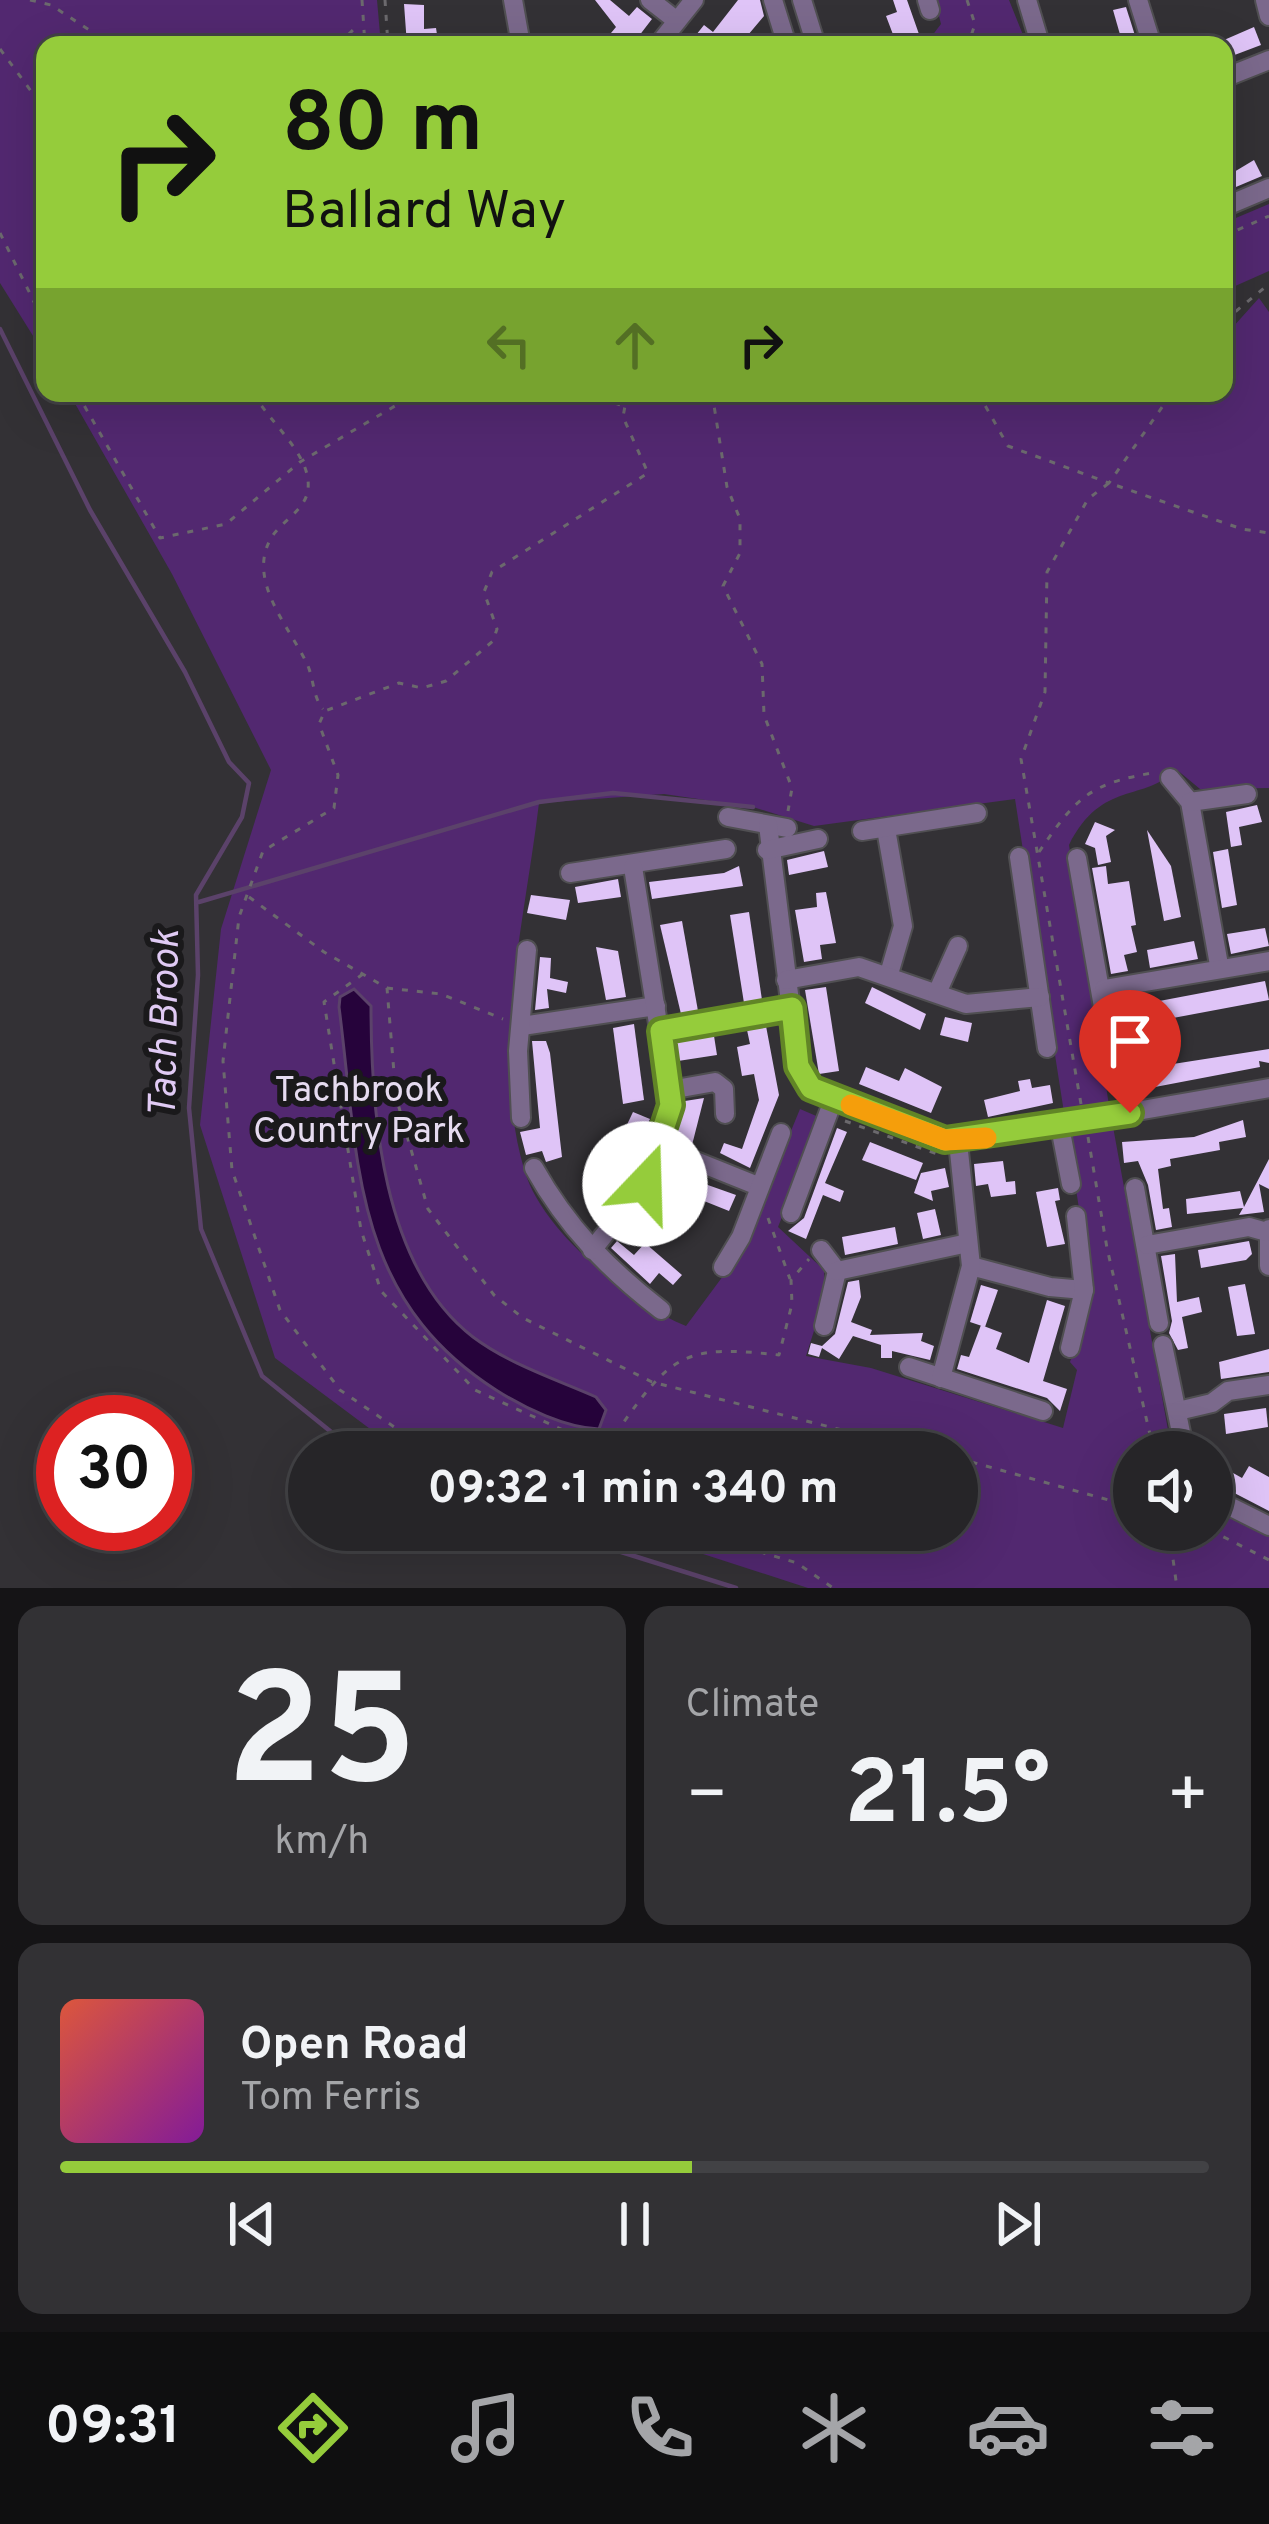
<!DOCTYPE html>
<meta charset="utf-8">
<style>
:root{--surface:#262528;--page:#323134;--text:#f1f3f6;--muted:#a4a5a8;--line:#424245;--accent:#95cc3b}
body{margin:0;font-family:Overpass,sans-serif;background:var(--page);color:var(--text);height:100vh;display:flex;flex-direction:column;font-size:45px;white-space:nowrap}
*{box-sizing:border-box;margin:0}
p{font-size:39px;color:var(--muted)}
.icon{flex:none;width:66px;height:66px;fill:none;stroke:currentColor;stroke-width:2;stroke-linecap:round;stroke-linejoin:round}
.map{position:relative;height:1588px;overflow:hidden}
.details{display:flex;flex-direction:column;gap:18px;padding:18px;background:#151416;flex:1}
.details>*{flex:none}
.guide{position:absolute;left:36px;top:36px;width:1197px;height:366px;border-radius:24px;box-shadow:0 12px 48px #0002,0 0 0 3px var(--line);background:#95cc3b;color:#111;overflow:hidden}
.controls{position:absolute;left:1113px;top:1431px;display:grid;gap:24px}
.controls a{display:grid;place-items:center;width:120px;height:120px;border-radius:50%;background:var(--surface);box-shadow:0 12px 48px #0002,0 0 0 3px var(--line);font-size:60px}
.speed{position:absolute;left:36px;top:1395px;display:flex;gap:24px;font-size:60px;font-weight:700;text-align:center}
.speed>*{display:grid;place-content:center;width:156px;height:156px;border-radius:50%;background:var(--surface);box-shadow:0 12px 48px #0002,0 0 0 3px var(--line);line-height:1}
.speed .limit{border:18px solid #d22;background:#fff;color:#111}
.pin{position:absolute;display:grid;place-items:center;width:102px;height:102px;color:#fff;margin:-123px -51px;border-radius:50% 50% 50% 0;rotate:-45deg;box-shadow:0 0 12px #0007}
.pin .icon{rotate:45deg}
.me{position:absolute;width:132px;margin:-66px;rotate:21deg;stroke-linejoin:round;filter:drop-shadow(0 0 9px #0008)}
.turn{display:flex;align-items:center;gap:42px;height:252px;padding:0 48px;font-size:54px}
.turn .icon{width:156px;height:156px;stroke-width:2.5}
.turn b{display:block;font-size:84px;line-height:102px}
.lanes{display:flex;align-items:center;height:114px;padding:0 48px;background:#0003;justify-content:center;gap:60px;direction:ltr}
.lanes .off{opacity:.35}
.big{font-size:90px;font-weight:700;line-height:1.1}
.details .card{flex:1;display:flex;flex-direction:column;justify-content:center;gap:18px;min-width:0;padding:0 42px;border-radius:24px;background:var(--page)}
.details .dial{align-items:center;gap:0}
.dial b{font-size:156px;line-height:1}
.song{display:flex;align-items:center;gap:36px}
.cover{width:144px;height:144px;border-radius:18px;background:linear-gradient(135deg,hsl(10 70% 55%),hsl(290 70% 35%))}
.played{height:12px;border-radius:6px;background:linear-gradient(90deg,var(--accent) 55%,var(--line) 55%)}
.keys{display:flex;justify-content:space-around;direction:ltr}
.heat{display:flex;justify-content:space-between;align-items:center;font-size:66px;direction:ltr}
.details .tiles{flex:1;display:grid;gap:18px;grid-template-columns:1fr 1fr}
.card:last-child{grid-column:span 2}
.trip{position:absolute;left:288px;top:1431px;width:690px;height:120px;border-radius:60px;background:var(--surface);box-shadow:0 12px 48px #0002,0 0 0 3px var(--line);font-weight:700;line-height:120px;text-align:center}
.menu{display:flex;height:192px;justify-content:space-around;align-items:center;background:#0f0f10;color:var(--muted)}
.menu .icon{width:84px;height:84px}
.menu .on{color:var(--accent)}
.menu b{font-size:54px;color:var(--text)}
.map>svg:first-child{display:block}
.green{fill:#522870;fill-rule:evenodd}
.water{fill:#26033b;stroke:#5b426a;stroke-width:3}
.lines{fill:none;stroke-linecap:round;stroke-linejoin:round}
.stream{stroke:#5b426a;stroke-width:4.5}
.building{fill:#dfc4f7}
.minor-casing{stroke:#504f52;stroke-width:22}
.path{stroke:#6b696d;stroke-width:3;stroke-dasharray:6 9;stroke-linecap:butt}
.minor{stroke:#7b698c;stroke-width:18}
.route-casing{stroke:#618526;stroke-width:30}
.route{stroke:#95cc3b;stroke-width:21}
.slow{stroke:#f59e0b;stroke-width:21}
.labels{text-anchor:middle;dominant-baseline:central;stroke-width:12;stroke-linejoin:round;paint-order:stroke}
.park-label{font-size:36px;fill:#e6dbf0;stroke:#1a191b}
.water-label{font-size:39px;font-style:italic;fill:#e0caf4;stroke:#1a191b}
</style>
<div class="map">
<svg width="1269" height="1588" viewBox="0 0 1269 1588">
<rect width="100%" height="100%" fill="#333135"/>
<g class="green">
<polygon points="0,0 377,0 381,45 45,45 45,355 0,283"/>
<polygon points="935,0 1009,0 1027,45 925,45 941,24"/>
<polygon points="1269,204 1269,271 1224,291 1224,223"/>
<path d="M1259 298 1269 312V788L1200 789 1176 769C1145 803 1102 779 1069 845L1108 1099 1172 1452H1134V1530H1212V1504L1269 1534V1588H808L629 1530H957V1452H401L275 1358 200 1125 221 929 271 770 172 574 69 393H1224V337ZM664 794 753 807 814 826 1015 799 1093 1298 1070 1362 1077 1370 1063 1428 871 1368 806 1356 825 1296 824 1270 778 1227 821 1118 800 1109 756 1216 726 1272 686 1326C656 1314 634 1297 609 1277 576 1251 536 1211 524 1169 490 1052 525 921 539 803Z"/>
</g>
<path class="water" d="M354 989 371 1006C371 1113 382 1267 473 1337 509 1364 555 1379 596 1397L606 1410 599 1429C566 1428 524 1408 496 1390 351 1297 359 1161 339 1007L340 997Z"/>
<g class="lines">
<g class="stream">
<polyline points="0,329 90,510 185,672 229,762 249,783 242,817 196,895 198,975 189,1108 201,1229 262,1376 356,1452"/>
<polyline points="199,902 539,802 613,793 753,807"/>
<polyline points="551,1530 736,1588"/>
</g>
</g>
<g class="building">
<polygon points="595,0 610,0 629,16 637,7 652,19 632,45 601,45 616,27"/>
<polygon points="738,0 760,0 764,16 748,35 729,45 717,36 710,45 688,45 704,25 713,32"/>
<polygon points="893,0 907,0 920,37 897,45 886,16 897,12"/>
<polygon points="404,4 424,5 424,29 436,28 438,41 407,45"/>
<polygon points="1126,7 1138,45 1123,45 1113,10"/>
<polygon points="1254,27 1261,45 1224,59 1224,40"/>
<polygon points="1254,160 1262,176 1224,192 1224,178"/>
<polygon points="1257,805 1262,822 1239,827 1242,845 1231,847 1226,812"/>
<polygon points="1095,822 1115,830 1106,836 1111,862 1098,865 1095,848 1085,844"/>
<polygon points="1147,830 1171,866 1181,917 1164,921"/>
<polygon points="1228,849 1237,905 1222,908 1213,852"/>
<polygon points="824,851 828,867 789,875 787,860"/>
<polygon points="739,866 743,886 652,899 649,882 724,873"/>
<polygon points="1106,866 1108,884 1129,881 1136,925 1131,926 1137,952 1124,955 1128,971 1111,974 1092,868"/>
<polygon points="618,879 621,897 578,903 575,887"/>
<polygon points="826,892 836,943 820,945 822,959 804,962 795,910 817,907 816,893"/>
<polygon points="531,895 570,900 566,920 527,913"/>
<polygon points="749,912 762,1000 744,1003 730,915"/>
<polygon points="682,921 698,1011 681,1014 660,925"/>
<polygon points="1265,928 1269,946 1231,954 1227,934"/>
<polygon points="1194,941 1198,959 1150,968 1147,950"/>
<polygon points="596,947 618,951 626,997 606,1000"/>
<polygon points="540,957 551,958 550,978 568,982 566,993 547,989 549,1008 535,1010"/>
<polygon points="1265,981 1269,1000 1157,1021 1154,1002"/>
<polygon points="826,987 839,1071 819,1074 805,990"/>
<polygon points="872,987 926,1014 920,1030 865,1003"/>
<polygon points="1134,998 1136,1046 1123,1048 1116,1001"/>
<polygon points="945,1017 972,1023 968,1042 940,1035"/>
<polygon points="634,1024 644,1100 623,1104 613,1028"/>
<polygon points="766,1026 779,1095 750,1168 720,1153 724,1143 742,1149 759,1100 754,1074 742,1076 737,1047 750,1044 747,1030"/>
<polygon points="714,1036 717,1055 678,1061 675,1042"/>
<polygon points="532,1041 546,1041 550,1053 562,1157 546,1162 542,1151 526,1155 520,1132 540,1128"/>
<polygon points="1269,1049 1269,1063 1259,1061 1260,1067 1113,1095 1109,1074"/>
<polygon points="866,1067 899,1081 905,1068 942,1087 931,1113 859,1084"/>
<polygon points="1030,1079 1032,1088 1050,1085 1053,1103 988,1117 984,1100 1020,1091 1018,1081"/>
<polygon points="704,1098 692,1145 675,1138 685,1101"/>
<polygon points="633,1112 650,1119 633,1155 616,1148"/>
<polygon points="1243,1120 1246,1137 1219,1142 1220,1150 1170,1159 1171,1166 1158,1169 1163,1209 1169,1208 1172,1227 1156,1230 1148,1185 1138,1161 1124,1163 1122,1142 1194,1137"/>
<polygon points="837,1128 847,1132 825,1183 844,1191 840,1202 823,1195 806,1239 788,1231 804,1218"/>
<polygon points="870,1142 923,1163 916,1180 862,1160"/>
<polygon points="1269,1159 1269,1189 1259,1184 1264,1212 1239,1215 1243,1208 1187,1214 1186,1199 1240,1191 1244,1207"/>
<polygon points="1003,1161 1006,1182 1015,1181 1016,1194 991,1197 988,1184 976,1186 974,1164"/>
<polygon points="945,1168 949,1187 931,1191 933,1201 914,1193 921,1173"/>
<polygon points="666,1171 699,1183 689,1195 671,1191 660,1187"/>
<polygon points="705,1184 736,1195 729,1211 699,1199"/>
<polygon points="1058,1188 1060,1200 1055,1201 1065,1244 1047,1247 1036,1192"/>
<polygon points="935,1209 941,1235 923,1239 917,1213"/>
<polygon points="895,1227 898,1244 845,1255 842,1237"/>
<polygon points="617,1241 634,1255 645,1243 682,1275 673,1285 659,1273 650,1284 611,1248"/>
<polygon points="1249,1241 1252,1254 1246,1260 1201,1268 1198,1250"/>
<polygon points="1175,1254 1177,1302 1199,1297 1202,1312 1182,1317 1188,1348 1178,1350 1169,1333 1172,1321 1161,1256"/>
<polygon points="859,1280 861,1297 851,1322 872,1330 870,1335 923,1333 921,1341 934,1346 930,1360 892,1351 892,1358 881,1358 881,1345 853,1336 839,1359 822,1348 819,1357 808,1354 811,1343 822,1346 835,1334 848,1282"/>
<polygon points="1245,1284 1255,1334 1237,1336 1228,1287"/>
<polygon points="981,1285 998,1290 985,1327 970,1322"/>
<polygon points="1047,1300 1065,1306 1043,1381 1067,1389 1060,1411 1047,1398 957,1369 961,1355 969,1357 981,1325 1002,1333 996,1349 1029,1363"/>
<polygon points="1269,1349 1269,1372 1221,1379 1219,1362"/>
<polygon points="1266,1408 1268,1427 1226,1434 1224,1414"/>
<polygon points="1249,1466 1269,1477 1269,1511 1217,1484 1226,1469 1242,1478"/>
</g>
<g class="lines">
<defs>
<g id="minor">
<polyline points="513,0 521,45"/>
<polyline points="650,0 677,21"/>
<polyline points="773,0 787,45"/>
<polyline points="802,0 816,45"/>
<polyline points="927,0 930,10"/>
<polyline points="1027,0 1039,40"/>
<polyline points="1138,0 1152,45"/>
<polyline points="1265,0 1269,16"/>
<polyline points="658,45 694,0"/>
<polyline points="1224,78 1269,60"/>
<polyline points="1224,207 1269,188"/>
<polyline points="1170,778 1190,802 1219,965"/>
<polyline points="1190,802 1247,794"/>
<polyline points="728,817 787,828"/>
<polyline points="768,825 798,1066 805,1082 818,1092 958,1142 1269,1088"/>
<polyline points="886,829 903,926 889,974"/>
<polyline points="862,831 977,813"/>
<polyline points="767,850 818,839"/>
<polyline points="1019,857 1047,1048"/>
<polyline points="1077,858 1110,1047"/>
<polyline points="570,873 726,849"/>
<polyline points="786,980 859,967 966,1004 1040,997"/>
<polyline points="1104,989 1269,961"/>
<polyline points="937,993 958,946"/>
<polyline points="522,1026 656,1006"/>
<polyline points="661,1031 792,1008"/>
<polyline points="670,1090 715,1082 724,1089 725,1114"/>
<polyline points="521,1118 518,1051 527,950"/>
<polyline points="1060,1127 1071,1184"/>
<polyline points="661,1147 758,1186"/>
<path d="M534 1168C567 1227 608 1269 661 1310"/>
<polyline points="1135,1188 1159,1323"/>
<polyline points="791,1213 834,1098"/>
<polyline points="1269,1229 1269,1266"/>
<polyline points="1147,1245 1249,1227 1267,1232"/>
<polyline points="592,1250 645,1184 671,1105 633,867"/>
<polyline points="821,1250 837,1271 824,1326"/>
<polyline points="971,1266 1050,1287 1084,1290"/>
<polyline points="723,1267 741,1237 781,1133"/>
<polyline points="837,1271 968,1243"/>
<polyline points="1163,1345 1185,1452"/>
<polyline points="1070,1348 1084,1290 1076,1216"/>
<polyline points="909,1367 1043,1411"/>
<polyline points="941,1378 971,1266 958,1142"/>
<polyline points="1178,1411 1212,1403 1228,1391 1269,1385"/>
<polyline points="1233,1508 1269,1526"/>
</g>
</defs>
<use href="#minor" class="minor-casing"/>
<g class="path">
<polyline points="30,0 51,5 112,45"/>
<polyline points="362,0 365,45"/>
<polyline points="385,0 388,45"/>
<polyline points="967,0 975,24 968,45"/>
<polyline points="338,45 358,25"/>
<polyline points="0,49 45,110"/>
<polyline points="0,233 45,324"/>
<polyline points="1224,236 1269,216"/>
<polyline points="1224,321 1269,284"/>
<polyline points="77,393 160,538 226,524 300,462 417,393"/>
<path d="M254 393C267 421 312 454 308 489 306 511 279 522 270 540 247 583 292 630 308 666 314 681 313 697 323 709"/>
<polyline points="443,393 459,402 478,393"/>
<polyline points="586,393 623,406"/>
<polyline points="712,393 727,487 740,519 740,553 723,586 762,664 764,715 792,788 788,811"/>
<polyline points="978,393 1008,446 1109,483 1172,393"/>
<path d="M1039 852C1077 796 1090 783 1158 772"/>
<polyline points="249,897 324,952 387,988 396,1097 428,1209 494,1295 523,1318 652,1382 929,1452"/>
<path d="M363 974 324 1002 361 1230 381 1291 475 1390 576 1436 616 1433C671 1355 682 1344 779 1355L792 1304 791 1280 809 1259"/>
<polyline points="387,988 441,994 503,1019"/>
<polyline points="1081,1104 1021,759 1045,692 1047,572 1088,499 1109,483 1242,529 1269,533"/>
<polyline points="845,1121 943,1156"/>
<polyline points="1088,1137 1107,1248 1154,1452"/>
<polyline points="768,1218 790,1279"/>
<polyline points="431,1452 340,1390 280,1310 232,1170 223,1061 239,917 263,851 334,808 338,775 319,724 325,711 399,683 422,688 446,681 493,641 497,629 484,592 492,572 648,473 623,417 625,406 645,393"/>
<polyline points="957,1458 1134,1507"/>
<polyline points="688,1530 797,1563 833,1588"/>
<polyline points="1169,1530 1177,1588"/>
<polyline points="1210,1530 1269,1560"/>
</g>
<use href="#minor" class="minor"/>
</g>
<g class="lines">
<defs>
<polyline id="route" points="645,1184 671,1105 661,1031 792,1008 798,1066 811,1088 945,1140 1130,1113"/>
</defs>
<use href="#route" class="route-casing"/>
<use href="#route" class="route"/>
<polyline class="slow" points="851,1105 945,1140 986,1138"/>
</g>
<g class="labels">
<g class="park-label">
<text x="359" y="1092">Tachbrook<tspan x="359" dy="41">Country Park</tspan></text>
</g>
<g class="water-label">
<text transform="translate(167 1024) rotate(-89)">Tach Brook</text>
</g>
</g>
</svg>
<div class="controls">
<a><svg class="icon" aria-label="sound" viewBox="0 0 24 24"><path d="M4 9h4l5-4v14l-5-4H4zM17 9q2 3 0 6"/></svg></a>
</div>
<div class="speed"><div class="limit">30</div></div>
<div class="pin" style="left:1130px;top:1113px;background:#d93025"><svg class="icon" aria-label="arrive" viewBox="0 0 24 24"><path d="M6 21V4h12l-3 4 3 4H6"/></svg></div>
<svg class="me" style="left:645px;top:1184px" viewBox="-20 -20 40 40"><circle r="19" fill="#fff"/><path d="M0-13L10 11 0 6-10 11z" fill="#95cc3b"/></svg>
<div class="trip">09:32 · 1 min · 340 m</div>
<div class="guide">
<div class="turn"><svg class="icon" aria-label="right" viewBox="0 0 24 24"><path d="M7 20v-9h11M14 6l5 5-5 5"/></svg><div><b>80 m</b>Ballard Way</div></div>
<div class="lanes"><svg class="icon off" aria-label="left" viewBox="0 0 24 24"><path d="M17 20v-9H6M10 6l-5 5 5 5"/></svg><svg class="icon off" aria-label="ahead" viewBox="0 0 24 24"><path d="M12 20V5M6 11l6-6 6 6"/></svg><svg class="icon" aria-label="right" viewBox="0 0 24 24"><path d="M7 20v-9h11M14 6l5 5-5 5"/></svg></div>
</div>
</div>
<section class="details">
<div class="tiles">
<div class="card dial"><b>25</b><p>km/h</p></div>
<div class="card"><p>Climate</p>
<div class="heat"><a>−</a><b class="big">21.5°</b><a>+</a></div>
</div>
<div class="card">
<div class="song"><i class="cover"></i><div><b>Open Road</b><p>Tom Ferris</p></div></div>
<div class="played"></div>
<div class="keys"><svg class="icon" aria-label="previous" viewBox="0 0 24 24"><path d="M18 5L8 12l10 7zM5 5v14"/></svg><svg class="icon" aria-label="pause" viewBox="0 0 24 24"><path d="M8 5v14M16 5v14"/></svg><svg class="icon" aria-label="next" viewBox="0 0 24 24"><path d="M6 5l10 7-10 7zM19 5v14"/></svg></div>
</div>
</div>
</section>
<nav class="menu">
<b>09:31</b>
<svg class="icon on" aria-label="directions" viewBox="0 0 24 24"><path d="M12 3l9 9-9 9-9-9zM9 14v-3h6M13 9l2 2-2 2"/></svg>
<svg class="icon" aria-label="music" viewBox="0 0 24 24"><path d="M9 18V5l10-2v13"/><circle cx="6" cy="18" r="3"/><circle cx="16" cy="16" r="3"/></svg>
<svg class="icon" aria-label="phone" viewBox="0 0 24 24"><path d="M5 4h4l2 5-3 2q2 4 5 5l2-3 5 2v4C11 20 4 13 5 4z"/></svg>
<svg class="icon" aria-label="climate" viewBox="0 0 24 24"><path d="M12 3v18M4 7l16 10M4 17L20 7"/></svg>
<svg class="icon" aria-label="car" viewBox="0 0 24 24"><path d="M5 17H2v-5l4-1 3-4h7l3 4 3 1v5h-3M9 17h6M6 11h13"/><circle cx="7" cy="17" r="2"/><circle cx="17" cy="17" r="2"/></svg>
<svg class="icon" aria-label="filters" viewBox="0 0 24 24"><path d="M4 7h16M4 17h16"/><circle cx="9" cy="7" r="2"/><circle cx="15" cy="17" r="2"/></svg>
</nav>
